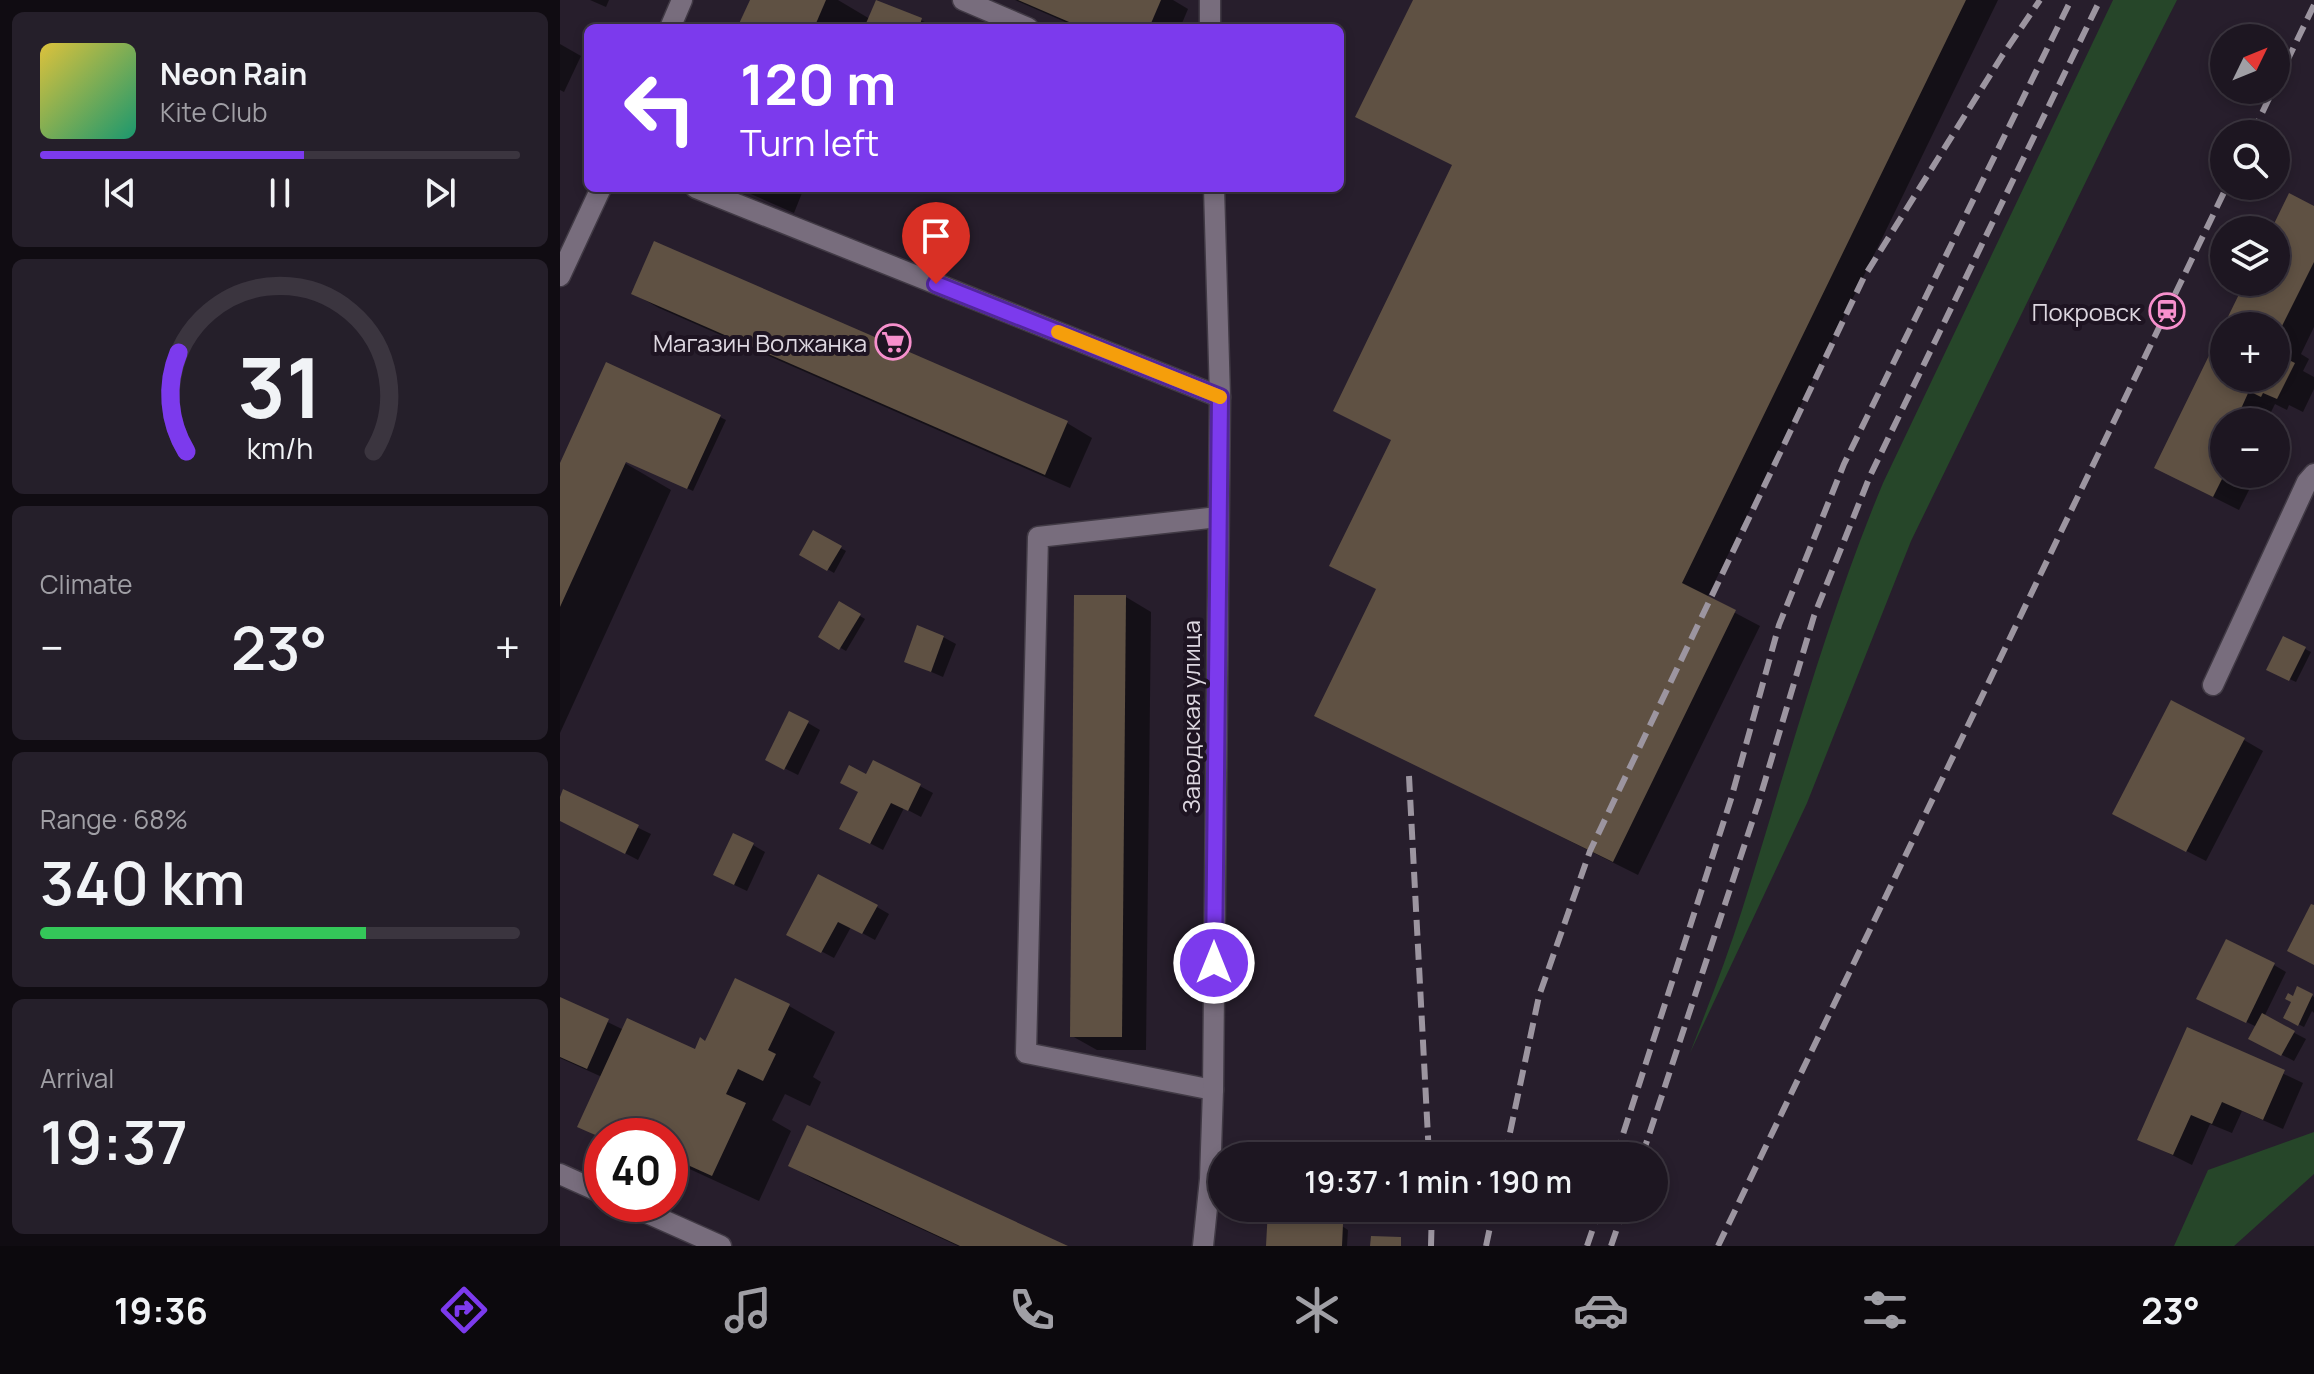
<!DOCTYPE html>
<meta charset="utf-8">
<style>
:root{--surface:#1d1621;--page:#251f2a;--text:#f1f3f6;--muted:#a09fa5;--line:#3b353f;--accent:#7c3aed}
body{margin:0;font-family:Manrope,sans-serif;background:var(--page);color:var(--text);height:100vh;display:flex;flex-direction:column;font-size:30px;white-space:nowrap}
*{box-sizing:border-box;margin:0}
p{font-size:26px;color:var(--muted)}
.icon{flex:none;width:44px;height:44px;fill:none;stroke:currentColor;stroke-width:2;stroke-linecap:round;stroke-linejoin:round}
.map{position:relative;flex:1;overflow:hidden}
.panel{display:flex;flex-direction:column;gap:12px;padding:12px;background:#100c12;width:560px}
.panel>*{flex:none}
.banner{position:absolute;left:24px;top:24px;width:760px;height:168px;border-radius:12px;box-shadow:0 4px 12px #0003,0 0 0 2px var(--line);background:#7c3aed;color:#fff;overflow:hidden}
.needle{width:52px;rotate:47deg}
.tools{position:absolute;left:1650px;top:24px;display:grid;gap:16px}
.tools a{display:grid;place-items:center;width:80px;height:80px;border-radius:50%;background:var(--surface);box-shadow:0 4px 12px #0003,0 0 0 2px var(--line);font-size:40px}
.speed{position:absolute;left:24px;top:1118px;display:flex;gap:16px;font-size:40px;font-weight:700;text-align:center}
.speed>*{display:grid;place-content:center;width:104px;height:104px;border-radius:50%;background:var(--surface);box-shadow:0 4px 12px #0003,0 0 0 2px var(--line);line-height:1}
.speed .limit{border:12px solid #d22;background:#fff;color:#111}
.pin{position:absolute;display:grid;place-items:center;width:68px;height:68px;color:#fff;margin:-82px -34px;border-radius:50% 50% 50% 0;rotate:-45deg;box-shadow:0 0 8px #0007}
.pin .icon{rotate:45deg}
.me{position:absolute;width:88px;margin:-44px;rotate:0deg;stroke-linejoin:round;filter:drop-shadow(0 0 6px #0008)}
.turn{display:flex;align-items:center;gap:28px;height:168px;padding:0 24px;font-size:36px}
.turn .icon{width:104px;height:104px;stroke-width:2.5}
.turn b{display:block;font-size:56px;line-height:68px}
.big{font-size:60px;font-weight:600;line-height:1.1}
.panel .tile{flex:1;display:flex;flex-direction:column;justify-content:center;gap:12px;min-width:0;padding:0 28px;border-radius:12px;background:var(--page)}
.panel .dial{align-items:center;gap:0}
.dial svg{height:208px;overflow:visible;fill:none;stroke:var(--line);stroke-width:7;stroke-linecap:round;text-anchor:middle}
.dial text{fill:var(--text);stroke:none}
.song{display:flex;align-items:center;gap:24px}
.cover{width:96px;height:96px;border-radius:12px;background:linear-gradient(135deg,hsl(50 70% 55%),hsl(160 70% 35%))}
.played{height:8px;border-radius:4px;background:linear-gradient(90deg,var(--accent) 55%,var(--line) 55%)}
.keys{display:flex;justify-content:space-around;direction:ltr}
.heat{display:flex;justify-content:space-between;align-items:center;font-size:44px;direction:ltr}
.charge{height:12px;border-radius:6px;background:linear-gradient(90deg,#34c759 68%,var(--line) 0)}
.trip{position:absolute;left:648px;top:1142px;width:460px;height:80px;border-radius:40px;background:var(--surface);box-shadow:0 4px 12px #0003,0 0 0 2px var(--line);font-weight:600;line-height:80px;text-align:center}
.menu{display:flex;height:128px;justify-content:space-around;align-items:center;background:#0c090d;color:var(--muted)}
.menu .icon{width:56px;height:56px}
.menu .current{color:var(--accent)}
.menu b{font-size:36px;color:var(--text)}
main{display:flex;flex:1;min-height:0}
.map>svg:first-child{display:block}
.green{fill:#264629}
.shadow{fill:#0007}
.building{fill:#5f5143;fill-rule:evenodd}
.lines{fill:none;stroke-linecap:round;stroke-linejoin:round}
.minor-casing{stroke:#413a45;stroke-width:23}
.minor{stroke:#786d7d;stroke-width:20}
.rail{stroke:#9c95a0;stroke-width:6;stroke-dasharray:16 8;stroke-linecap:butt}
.route-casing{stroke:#51269a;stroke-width:20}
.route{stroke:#7c3aed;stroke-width:14}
.slow{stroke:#f59e0b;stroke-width:14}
.labels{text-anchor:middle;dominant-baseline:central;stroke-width:8;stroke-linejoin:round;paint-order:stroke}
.poi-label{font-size:24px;fill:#ddd7e0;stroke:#1e1422;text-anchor:end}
.street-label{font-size:24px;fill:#ddd7e0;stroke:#1e1422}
</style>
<main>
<section class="panel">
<div class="tile">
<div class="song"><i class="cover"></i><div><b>Neon Rain</b><p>Kite Club</p></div></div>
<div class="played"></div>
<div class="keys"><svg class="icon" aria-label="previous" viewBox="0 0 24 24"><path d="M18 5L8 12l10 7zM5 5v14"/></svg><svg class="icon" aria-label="pause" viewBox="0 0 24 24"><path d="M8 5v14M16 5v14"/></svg><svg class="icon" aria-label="next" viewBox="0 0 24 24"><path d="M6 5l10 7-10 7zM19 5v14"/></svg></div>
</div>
<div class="tile dial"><svg viewBox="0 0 100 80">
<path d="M14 69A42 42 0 1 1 86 69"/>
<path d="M14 69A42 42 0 0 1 11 31" stroke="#7c3aed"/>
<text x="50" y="56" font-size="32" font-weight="700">31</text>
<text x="50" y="72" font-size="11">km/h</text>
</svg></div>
<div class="tile"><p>Climate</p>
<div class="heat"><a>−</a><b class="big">23°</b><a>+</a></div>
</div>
<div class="tile"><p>Range · 68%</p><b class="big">340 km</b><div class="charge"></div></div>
<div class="tile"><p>Arrival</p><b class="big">19:37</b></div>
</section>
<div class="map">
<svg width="1754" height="1246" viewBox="0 0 1754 1246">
<rect width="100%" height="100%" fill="#271e2c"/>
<g class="green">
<path d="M1553 0H1617L1550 132 1351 541 1247 803 1130 1053C1148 1006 1167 958 1182 910 1227 767 1265 622 1323 483Z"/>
<polygon points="1754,1132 1754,1174 1674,1246 1614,1246 1648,1170"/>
</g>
<g class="shadow">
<polygon points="30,0 49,0 46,7"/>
<polygon points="192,0 278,0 310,19 361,20 374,27 179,28"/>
<polygon points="455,0 613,0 628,9 620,28 519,28"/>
<polygon points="855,0 1438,0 1147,598 1200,626 1078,875 756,715 817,590 833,440 893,168"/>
<polygon points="0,44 21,56 4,92 0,90"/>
<polygon points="177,188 244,188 234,213"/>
<polygon points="1754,208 1754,327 1741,354 1749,359 1743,371 1754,377 1754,389 1743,412 1729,405 1727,410 1715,404 1706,422 1664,422 1664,474 1697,474 1679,510 1621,481 1664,330 1664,378 1716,378 1716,326 1666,326 1688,282 1716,282 1716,230 1713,230"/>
<polygon points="96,243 507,423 532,438 510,488 99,308 74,294"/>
<polygon points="160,417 166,420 133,491 65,459 63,462 111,490 0,733 0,468"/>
<polygon points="254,533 286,551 274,573 242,554"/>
<polygon points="566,597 591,612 586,1050 537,1050 512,1036"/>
<polygon points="280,604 305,619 286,651 260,636"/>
<polygon points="383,637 396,644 383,677 346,661"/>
<polygon points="1724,638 1751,652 1736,682 1709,669"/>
<polygon points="248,723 260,730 238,775 220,766"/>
<polygon points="1684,740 1703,751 1646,861 1574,824"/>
<polygon points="314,762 373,793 361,817 344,808 323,850 294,835"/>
<polygon points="4,792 91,834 78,860 0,819 0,802"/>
<polygon points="193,845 205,852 187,891 168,882"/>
<polygon points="317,907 329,914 315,940 291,927 274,958 229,934"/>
<polygon points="1714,965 1726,972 1704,1017 1746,1039 1734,1061 1703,1045 1697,1027 1651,1005"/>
<polygon points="1738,989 1754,997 1754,1013 1752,1011 1744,1027 1726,1018"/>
<polygon points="0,999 64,1030 136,1051 146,1043 229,1006 275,1032 253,1077 261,1082 250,1106 225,1094 212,1120 231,1131 199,1201 110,1160 110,1136 42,1136 42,1139 19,1126 42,1077 0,1058"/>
<polygon points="1628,1029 1743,1083 1723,1129 1682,1111 1672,1133 1650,1124 1632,1165 1580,1139"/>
<polygon points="230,1165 503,1246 398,1246 255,1180"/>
<polygon points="710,1208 738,1208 738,1212 746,1215 746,1225 782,1226 788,1230 787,1246 708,1246"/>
</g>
<g class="building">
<polygon points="190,0 266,0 254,28 177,28"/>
<polygon points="316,0 362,18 359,28 304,28"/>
<polygon points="458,0 601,0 589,28 523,28"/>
<polygon points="853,0 1406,0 1122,583 1176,610 1053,862 754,716 816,589 769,566 831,440 773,411 892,165 795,117"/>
<path d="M1729 193 1754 206V262L1716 338 1725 343 1719 355 1735 363 1717 399 1703 393 1701 397 1689 391 1680 411 1692 418 1690 422H1664V475L1653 497 1594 468 1685 282H1716V230H1711ZM1664 326H1716V378H1664Z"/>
<polygon points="94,241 508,421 485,475 71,294"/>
<polygon points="46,362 161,415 127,489 66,462 0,607 0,463"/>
<polygon points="253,530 282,546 267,571 239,555"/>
<polygon points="514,595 566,595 562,1037 510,1037"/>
<polygon points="279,601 301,614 279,650 258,637"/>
<polygon points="357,625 384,636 371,672 344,662"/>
<polygon points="1723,636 1746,647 1729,681 1706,670"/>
<polygon points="1611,700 1685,738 1626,852 1552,814"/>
<polygon points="229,711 249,721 224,770 205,760"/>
<polygon points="313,760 361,784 348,811 331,803 310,844 279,829 298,792 280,783 289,765 306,774"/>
<polygon points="3,789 79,825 65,854 0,821 0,797"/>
<polygon points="173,833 194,843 174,885 153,875"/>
<polygon points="258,874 318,905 302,934 278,922 261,953 226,935"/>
<polygon points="1751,904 1754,905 1754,965 1727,951"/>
<polygon points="1666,939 1715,963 1686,1023 1636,999"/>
<polygon points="175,978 230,1004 208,1050 216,1054 203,1081 178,1069 166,1094 186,1103 152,1176 110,1157 110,1136 62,1135 42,1136 42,1138 17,1127 67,1018 135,1049 140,1037 145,1041"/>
<polygon points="1737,986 1753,994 1738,1026 1723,1018 1731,1002 1725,999 1728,993 1733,996"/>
<polygon points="0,997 49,1019 27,1069 0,1057"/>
<polygon points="1702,1013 1735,1031 1721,1056 1688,1039"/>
<polygon points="1627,1027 1725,1070 1703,1120 1662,1102 1652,1124 1631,1115 1613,1155 1577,1140"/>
<polygon points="247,1125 508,1246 400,1246 228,1166"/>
<polygon points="708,1208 741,1210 741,1223 783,1224 782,1246 706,1246"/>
<polygon points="811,1236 841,1237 841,1246 810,1246"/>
</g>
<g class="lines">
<defs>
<g id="minor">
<polyline points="403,0 468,28"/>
<polyline points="650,0 650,28"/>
<polyline points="110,28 122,0"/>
<polyline points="136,188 660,397"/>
<polyline points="0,276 41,188"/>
<polyline points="1653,685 1747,482 1754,474"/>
<polyline points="653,1090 466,1053 478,537 658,517"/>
<polyline points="0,1174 42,1193"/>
<polyline points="67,1204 161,1246"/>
<polyline points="643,1246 650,1179 653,1090 660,397 654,188"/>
</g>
</defs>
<use href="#minor" class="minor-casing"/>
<use href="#minor" class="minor"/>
<g class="rail">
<polyline points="1716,84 1754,5"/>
<polyline points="1692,134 1713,90"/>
<polyline points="849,776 869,1156"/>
<polyline points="945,1156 979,996 1030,851 1304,277 1442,56 1480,0"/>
<polyline points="1056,1156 1171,799 1219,625 1284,464 1511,0"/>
<polyline points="1082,1156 1199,801 1254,616 1310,476 1540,0"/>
<polyline points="871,1246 872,1208"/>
<polyline points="926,1246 934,1208"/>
<polyline points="1027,1246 1040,1208"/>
<polyline points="1051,1246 1064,1208"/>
<polyline points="1158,1246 1667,186"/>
</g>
</g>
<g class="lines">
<defs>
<polyline id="route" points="376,284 660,397 654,963"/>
</defs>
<use href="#route" class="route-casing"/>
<use href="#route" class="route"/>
<polyline class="slow" points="498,332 660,397"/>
</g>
<defs>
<symbol id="station-ring" viewBox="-11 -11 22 22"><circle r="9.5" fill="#1e1422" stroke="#f790cd" stroke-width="1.5"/><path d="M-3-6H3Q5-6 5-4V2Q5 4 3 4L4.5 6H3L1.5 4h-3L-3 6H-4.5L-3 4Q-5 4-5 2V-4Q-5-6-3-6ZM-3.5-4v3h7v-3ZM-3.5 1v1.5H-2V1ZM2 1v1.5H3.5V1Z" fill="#f790cd"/></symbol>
<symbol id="supermarket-ring" viewBox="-11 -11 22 22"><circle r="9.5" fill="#1e1422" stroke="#f790cd" stroke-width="1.5"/><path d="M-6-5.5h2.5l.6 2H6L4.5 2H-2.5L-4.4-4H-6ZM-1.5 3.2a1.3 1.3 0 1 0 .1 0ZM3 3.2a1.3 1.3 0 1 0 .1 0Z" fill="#f790cd"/></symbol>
</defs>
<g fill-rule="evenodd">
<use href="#station-ring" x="1587" y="291" width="40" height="40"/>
<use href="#supermarket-ring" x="313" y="322" width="40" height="40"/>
</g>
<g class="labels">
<g class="poi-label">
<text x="1581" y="311">Покровск</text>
<text x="307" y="342">Магазин Волжанка</text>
</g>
<g class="street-label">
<text transform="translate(630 717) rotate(-90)">Заводская улица</text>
</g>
</g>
</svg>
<div class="tools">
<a><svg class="needle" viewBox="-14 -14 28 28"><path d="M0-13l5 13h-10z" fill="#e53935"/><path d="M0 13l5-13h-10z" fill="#a09fa5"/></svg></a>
<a><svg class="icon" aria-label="search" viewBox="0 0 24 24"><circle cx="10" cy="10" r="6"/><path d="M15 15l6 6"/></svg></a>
<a><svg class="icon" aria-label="layers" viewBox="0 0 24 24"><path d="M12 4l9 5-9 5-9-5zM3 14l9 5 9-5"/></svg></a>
<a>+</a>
<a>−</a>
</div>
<div class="speed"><div class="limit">40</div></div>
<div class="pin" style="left:376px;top:284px;background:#d93025"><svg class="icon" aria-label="arrive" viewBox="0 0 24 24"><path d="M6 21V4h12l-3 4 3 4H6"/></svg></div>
<svg class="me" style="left:654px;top:963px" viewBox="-20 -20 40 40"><circle r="17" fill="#7c3aed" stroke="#fff" stroke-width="3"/><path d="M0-11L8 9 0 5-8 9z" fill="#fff"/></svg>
<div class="trip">19:37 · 1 min · 190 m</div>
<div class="banner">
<div class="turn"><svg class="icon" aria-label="left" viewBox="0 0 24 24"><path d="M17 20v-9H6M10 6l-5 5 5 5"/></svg><div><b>120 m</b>Turn left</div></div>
</div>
</div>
</main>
<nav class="menu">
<b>19:36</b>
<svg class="icon current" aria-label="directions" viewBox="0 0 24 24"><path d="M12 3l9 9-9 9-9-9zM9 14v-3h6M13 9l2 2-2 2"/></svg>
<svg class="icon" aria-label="music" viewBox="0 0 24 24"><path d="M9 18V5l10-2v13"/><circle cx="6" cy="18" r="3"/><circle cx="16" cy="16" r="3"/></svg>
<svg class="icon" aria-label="phone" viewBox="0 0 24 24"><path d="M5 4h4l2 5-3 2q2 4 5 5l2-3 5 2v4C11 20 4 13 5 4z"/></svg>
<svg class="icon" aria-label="climate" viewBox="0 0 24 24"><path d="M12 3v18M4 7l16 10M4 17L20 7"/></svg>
<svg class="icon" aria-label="car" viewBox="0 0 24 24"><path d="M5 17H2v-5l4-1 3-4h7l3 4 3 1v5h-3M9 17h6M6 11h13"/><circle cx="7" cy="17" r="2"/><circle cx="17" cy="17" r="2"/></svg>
<svg class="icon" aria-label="filters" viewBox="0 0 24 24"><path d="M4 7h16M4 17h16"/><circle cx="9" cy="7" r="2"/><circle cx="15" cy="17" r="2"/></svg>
<b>23°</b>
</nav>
